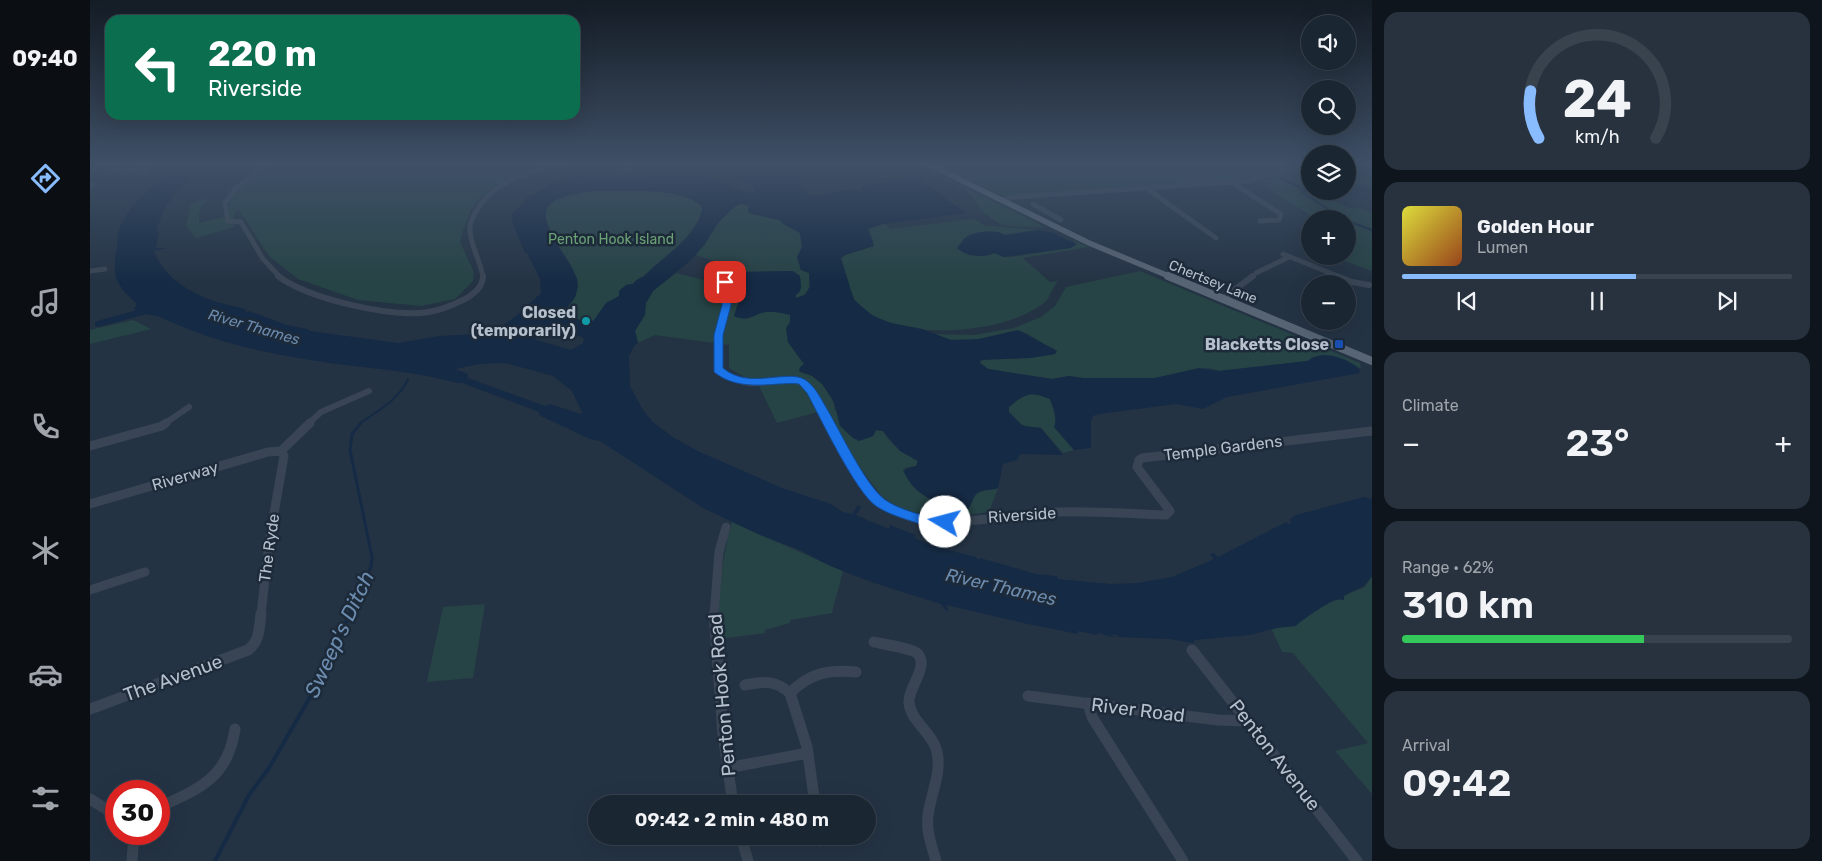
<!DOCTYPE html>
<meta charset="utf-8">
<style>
:root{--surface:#1b2633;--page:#28323f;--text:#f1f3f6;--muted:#a0a5ac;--line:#39434e;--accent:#89bcff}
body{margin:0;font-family:Rubik,sans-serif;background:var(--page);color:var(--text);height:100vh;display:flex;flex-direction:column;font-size:19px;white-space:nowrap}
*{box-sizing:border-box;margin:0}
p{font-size:16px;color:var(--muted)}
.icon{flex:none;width:28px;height:28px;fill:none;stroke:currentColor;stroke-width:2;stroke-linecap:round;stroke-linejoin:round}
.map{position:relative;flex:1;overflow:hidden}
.side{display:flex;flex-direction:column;gap:12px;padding:12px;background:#0f151c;width:450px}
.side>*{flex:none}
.guide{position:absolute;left:15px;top:15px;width:475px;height:105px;border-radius:15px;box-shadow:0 5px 20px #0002,0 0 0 1px var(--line);background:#0b6e4f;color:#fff;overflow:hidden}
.fabs{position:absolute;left:1211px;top:15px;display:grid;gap:10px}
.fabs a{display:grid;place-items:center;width:55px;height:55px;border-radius:50%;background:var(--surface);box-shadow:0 5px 20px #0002,0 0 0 1px var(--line);font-size:25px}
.speed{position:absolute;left:15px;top:780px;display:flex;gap:10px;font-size:25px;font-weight:700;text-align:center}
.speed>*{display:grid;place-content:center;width:65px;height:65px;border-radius:50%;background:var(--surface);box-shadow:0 5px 20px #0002,0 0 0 1px var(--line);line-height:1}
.speed .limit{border:8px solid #d22;background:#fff;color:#111}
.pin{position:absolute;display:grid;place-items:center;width:42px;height:42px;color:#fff;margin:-21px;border-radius:10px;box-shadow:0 2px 8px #0006}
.me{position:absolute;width:55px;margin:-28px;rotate:278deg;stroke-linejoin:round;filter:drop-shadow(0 0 4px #0008)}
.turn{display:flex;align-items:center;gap:18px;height:105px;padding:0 20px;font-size:22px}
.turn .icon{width:65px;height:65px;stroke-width:2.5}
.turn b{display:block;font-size:35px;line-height:42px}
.big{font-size:38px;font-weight:600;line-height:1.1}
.side .tile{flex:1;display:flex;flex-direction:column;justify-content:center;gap:8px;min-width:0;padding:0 18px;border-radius:15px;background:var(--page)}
.side .dial{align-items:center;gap:0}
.dial svg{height:130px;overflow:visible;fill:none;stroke:var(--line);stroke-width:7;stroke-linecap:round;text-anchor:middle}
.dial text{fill:var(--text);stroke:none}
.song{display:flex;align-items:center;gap:15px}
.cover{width:60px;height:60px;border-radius:8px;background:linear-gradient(135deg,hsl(60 70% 55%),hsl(20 70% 35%))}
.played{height:5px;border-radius:2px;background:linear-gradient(90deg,var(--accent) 60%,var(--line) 60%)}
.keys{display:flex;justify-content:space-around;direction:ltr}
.heat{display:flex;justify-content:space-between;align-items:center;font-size:28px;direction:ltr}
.charge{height:8px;border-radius:4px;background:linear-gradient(90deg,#34c759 62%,var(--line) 0)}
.trip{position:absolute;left:498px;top:795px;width:288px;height:50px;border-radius:25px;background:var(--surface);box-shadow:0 5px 20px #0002,0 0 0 1px var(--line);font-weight:600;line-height:50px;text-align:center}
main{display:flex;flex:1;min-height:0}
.menu{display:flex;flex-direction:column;width:90px;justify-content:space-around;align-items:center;background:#0b0f14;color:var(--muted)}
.menu .icon{width:35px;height:35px}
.menu .selected{color:var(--accent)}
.menu b{font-size:22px;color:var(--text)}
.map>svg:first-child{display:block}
.green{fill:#264345}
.water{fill:#152a44;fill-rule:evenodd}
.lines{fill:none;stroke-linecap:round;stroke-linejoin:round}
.stream-far2{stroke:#152a44;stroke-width:2}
.stream-far1{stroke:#152a44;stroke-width:3}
.stream{stroke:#152a44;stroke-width:4}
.canal{stroke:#152a44;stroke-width:6}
.minor-far3{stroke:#394554;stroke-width:5}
.minor-far2{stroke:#394554;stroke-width:6}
.minor-far1{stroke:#394554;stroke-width:9}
.minor{stroke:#394554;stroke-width:11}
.major-far1{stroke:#576474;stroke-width:5.5}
.major{stroke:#576474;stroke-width:8}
.route{fill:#1a73e8;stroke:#114b97}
.culture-dot{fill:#0f9aa8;stroke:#1d2a39;stroke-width:2}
.transit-dot{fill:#1a4fb4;stroke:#1d2a39;stroke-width:2}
.labels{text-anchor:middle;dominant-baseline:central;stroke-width:5;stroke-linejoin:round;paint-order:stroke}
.far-park-label{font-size:14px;fill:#6ba175;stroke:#1d2a39}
.far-street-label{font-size:14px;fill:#b6c0cd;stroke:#1d2a39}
.far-water-label{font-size:15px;font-style:italic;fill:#6c8caf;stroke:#1d2a39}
.poi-label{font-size:16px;font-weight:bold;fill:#b6c0cd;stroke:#1d2a39;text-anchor:end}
.street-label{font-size:16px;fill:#b6c0cd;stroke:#1d2a39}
.water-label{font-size:18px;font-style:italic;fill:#6c8caf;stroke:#1d2a39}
.near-street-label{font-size:19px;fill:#b6c0cd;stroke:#1d2a39}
.near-water-label{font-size:21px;font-style:italic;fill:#6c8caf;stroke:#1d2a39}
</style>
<main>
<nav class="menu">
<b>09:40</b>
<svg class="icon selected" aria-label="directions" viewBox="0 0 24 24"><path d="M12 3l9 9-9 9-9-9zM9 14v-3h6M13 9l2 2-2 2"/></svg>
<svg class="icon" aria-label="music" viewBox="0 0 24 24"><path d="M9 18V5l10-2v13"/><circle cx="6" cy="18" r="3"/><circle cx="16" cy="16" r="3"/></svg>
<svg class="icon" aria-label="phone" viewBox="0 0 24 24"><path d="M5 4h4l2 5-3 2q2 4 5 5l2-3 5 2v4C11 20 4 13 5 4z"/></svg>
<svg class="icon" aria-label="climate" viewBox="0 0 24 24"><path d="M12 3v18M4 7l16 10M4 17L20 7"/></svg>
<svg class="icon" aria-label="car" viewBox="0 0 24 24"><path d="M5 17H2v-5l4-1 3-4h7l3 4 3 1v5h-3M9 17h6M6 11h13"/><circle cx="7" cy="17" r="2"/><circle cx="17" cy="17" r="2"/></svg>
<svg class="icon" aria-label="filters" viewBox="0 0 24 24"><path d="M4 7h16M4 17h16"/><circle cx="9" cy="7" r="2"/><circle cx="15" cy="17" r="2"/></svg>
</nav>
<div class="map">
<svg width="1282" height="861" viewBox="0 0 1282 861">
<rect width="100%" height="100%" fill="#243344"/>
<g class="green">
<path d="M182 163H474L447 169 439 165 424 171 435 173C391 192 383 195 370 242L384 272 383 281 365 299 331 306 268 300 208 279 179 256 148 208 143 217 144 227 106 238 96 226 101 204 118 198 109 212V223L138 216 141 196Z"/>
<polygon points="822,163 826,163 955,227 928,227 910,224 890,210 886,201 874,189"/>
<polygon points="868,163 1177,164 1178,163 1207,163 1173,175 1148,179 913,196 850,167"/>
<polygon points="1258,163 1282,163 1282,189 1258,182"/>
<polygon points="1220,165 1220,182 1217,184 1220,186 1220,191 1228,191 1258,208 1267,208 1282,213 1282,271 1241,256 1258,256 1258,219 1226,219 1167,182"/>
<path d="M503 191C537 192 580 186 610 204L612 210C606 236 573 257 556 275 552 279 546 279 543 284L536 285 529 296 517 304 504 321 500 322 471 316C474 309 482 305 485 297 496 269 457 243 455 212 462 195 488 194 503 191Z"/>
<path d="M651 204 659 206 662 214 689 220 710 233 712 247 707 257 711 270 719 273C720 286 721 294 706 298V275L703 271 653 272 650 300 644 316C661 323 664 313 676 312 683 311 693 313 701 315L698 342 714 364 710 372C714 374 719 374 723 376 734 381 744 399 745 410L784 435 786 430 793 431C800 445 815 454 828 461L826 466 815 468C822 503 853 499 882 503 886 488 896 492 908 488L899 512 861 517H845L812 509 792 497 728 412 687 423 669 386 639 368V345L565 335 548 343 545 331 556 303 563 291 586 273 622 282 639 266 606 255C617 241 634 209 651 204Z"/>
<path d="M885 219 893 225 948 230 914 235C907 229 886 232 878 236 873 239 871 244 867 248 880 256 891 257 905 253L913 257H922L980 248 986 244 982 240 999 247 933 258 960 282 968 281C963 287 961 294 957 300 953 304 946 309 941 311 900 335 798 342 766 301 760 294 753 268 751 258 761 250 776 253 784 242L778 229 796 224 800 229Z"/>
<path d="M1050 271 1270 363 1271 369 1257 361 1235 355 1218 361 1129 371 1118 368 1065 378H993L979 376 962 379 898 369 890 363 894 359 940 358 965 354 963 348C950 344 938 330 925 331 920 331 914 334 910 335 889 339 865 345 845 334L884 335 924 328 951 317 965 306 976 287Z"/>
<polygon points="43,320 61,329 0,344 0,330"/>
<path d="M939 394H945L960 399C963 407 968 419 964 427L984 450 973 453 951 428C938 428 917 423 919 407L930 397Z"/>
<path d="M642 522 753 571 742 613 700 620V623L675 630V633L628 639C628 599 631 561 642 522Z"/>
<polygon points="1282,576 1282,794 1245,751 1278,743 1203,653 1192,652 1182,630 1245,600 1250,600 1247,599 1275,587"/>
<polygon points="395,604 383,678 337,682 353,607"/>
</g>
<g class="water">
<path d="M95 163H124L98 180 76 205 66 230 69 233 66 248H77L64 251C73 276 99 293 127 302 137 305 147 306 157 310L155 311 157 312 159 311 197 325 218 329 220 331 308 343 350 336 388 334 409 328 426 316 451 293 450 279 437 253H435L424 227 421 215 437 199 435 198C447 193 457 184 470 180 506 169 543 171 579 167L581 166 578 163H584L597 171 628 180 650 191 665 193 664 186 641 175 631 163H721L715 176 709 183 718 194C736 199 754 184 772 192V186L825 176 876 213 792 224 778 229 784 246 755 255 751 258 764 300 783 316 801 323 832 329 861 340 889 339 928 330 967 351 965 354 940 358 890 360V363L898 369 962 379 979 376 993 378H1065L1109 368 1129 371 1218 361C1231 349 1258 358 1269 369L1270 373 1137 397 1113 409 1086 404 1009 414 1003 416 1001 421V448L984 450 964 427C968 419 963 407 960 399 940 391 935 394 919 407V412L933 426 951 428 973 455 930 454 927 460 913 464 908 488C900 491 890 488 885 495 882 499 882 505 878 509 850 507 824 496 813 470L826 466 828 461 810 451 793 431 786 430 783 436 769 441 763 438 750 426 744 402 732 384 722 376 709 371 710 367 714 364 698 342 696 328 700 322V315C693 313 683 311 676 312 664 313 660 323 644 316 649 299 655 293 646 276L650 272 703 271 710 276C711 285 713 291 705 296L706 298 715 295 720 287 719 273 711 270 707 257 712 247 710 233 693 224 690 220 662 214 658 212 659 206 651 204 644 207 628 223 615 244 600 261 563 291 556 303 555 315 545 331 548 343 544 346 539 356 540 386 553 410 563 422 584 438 610 452 692 488 741 504 753 512 762 514 768 505 771 507 766 515 778 520 779 523 780 521 799 529 800 525 826 535 825 538 840 545 886 557 889 560 890 558 946 574 967 576 968 579 1021 584 1047 583 1082 577 1124 559 1120 554 1124 553 1128 557 1196 522 1199 524 1201 522 1199 520 1206 515 1274 497 1282 499V576C1270 593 1266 587 1254 596V600C1252 600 1249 599 1246 600 1240 601 1210 621 1206 626L1187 628 1160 635 1105 640 1103 643 1080 639 1028 637 1027 635 1020 634 1026 637C1018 637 1014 634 1007 633V635L988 631V634L933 623 856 605 859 611 854 609 851 604C804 589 754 576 712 551L670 535 613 508 510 441 499 439 477 428 478 426 476 428 449 415V412L372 383H367C327 372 287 369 246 364 183 355 131 345 72 318 60 313 57 317 44 309L47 304C40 297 31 290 27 280 23 269 25 257 27 247 28 242 27 236 28 233 36 206 70 177 95 163ZM581 167 585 170 556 178H496L501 175 512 173ZM503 191C537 192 580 186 610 204L612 210C606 238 574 256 555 275 552 278 546 279 543 284L536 285 529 291V296L516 303 504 320 500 322 471 316 485 297 488 287 487 278C484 274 485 272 482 268 479 261 473 255 469 248 442 204 458 198 503 191ZM458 328 492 337 494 340 493 343 481 350 444 339ZM415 363 463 376 482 391 492 412 491 414 460 404 455 406 378 378V374L365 369 390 364Z"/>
<path d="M948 230 960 232 987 244 981 248 913 257 905 253C894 258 876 257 867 248 871 244 873 239 878 236 887 232 906 229 914 235Z"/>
</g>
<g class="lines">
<g class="stream-far2">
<polyline points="1187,176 1217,191 1212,192 1253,219"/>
<polyline points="1258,221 1282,230"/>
<path d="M269 424C287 411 309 400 318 379"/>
</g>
<polyline class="stream-far1" points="259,615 281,567 282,557 260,450 262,434 271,423"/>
<polyline class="stream" points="125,861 159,795 179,768 226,687 260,614"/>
<polyline class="canal" points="8,324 59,310"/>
<g class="minor-far3">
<polyline points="180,163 146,188 135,203 138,221 151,222 173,259 190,277"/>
<polyline points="67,165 68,163"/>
<polyline points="0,167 15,167 35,163"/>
<polyline points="15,167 30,171 56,169 49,175"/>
<polyline points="529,172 530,170 541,169"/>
<polyline points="1141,182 1191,214 1189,220 1170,221"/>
<polyline points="0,187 2,185"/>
<polyline points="1056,188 1126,238"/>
<polyline points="912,200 925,197 1157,181 1220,163"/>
<polyline points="943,204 971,220"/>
<polyline points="1193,254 1250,277"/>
<polyline points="0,271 15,269"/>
<polyline points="1166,273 1199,257"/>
<polyline points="629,274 632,277"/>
<path d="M393 277C391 262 379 243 380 228 380 222 383 216 387 210 405 179 444 170 477 163"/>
<polyline points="1161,277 1163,276"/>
</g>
<g class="minor-far2">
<path d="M188 276C219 299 301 318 339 312 352 310 363 305 375 299 384 294 393 287 393 276"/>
<path d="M631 276C645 293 631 318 629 337 627 348 628 358 627 369 636 376 647 381 659 383 676 385 700 374 716 385 727 394 734 412 741 424"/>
<polyline points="1247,276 1262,282 1279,285"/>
<polyline points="1132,299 1163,276"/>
<polyline points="74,424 99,407"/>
<polyline points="218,424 231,412 279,391"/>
</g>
<g class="minor-far1">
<path d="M740 423C755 449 766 485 791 503 840 538 914 513 969 512 1005 511 1041 514 1076 515L1080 511 1047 467 1049 460 1052 458 1282 431"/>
<polyline points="0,446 72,426 76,423"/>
<polyline points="191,451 220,423"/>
<polyline points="0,504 178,452 191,451"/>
<polyline points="0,590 55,572"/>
<polyline points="171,615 179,542 194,456 191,451"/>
<polyline points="624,615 629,552 636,527"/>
</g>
<g class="minor">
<polyline points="624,614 633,734 643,804"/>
<path d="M784 642C793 644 824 649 828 654 839 667 818 688 819 702 820 721 843 733 847 752 852 774 840 795 838 816 836 832 842 846 846 861"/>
<polyline points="1102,650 1267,861"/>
<path d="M655 685C673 681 685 680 700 693"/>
<polyline points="938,696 1128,720 1158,721"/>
<polyline points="998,703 1002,717 1093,861"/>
<path d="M0 709 158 650C170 641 169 628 171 614"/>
<polyline points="637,768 718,753"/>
<polyline points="0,799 26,815"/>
<path d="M725 804 717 747 700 693C720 673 739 669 766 672"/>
<path d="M69 807C109 789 138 778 145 729"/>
<polyline points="651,836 658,861"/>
<polyline points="728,836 730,841"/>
<polyline points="42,861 44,834"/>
</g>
<polyline class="major-far1" points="836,163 999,243 1081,277"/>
<polyline class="major" points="1078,276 1282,361"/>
</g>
<linearGradient id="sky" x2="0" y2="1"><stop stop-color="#141c25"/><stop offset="0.58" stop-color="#3f5067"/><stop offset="1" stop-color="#3f5067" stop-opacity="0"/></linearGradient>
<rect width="1282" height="283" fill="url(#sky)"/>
<path class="route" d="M635 279 639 282 641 305 633 335V368C660 391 699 367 717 381 726 388 731 399 737 409 750 431 775 484 794 499 805 507 823 513 837 516 844 517 852 516 859 519L861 522 859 526C847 530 833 525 821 521 809 517 796 513 786 506 765 491 731 419 717 393L709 384C702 383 695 384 689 384 666 386 642 387 624 372V335L632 305 631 282Z"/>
<circle class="culture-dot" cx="496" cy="321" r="5"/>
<rect class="transit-dot" x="1244" y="339" width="10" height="10" rx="2.5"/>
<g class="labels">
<g class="far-park-label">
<text x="521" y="239">Penton Hook Island</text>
</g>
<g class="far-street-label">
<text transform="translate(1123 282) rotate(22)">Chertsey Lane</text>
</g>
<g class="far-water-label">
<text transform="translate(164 327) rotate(16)">River Thames</text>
</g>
<g class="poi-label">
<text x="486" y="312">Closed<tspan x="486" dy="18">(temporarily)</tspan></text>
<text x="1239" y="344">Blacketts Close</text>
</g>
<g class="street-label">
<text transform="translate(1133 448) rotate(-7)">Temple Gardens</text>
<text transform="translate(95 476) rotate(-16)">Riverway</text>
<text transform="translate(932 515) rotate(-4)">Riverside</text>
<text transform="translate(179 548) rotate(-82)">The Ryde</text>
</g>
<g class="water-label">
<text transform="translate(911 587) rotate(13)">River Thames</text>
</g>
<g class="near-street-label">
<text transform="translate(83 678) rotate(-20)">The Avenue</text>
<text transform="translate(632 695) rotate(-95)">Penton Hook Road</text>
<text transform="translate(1048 710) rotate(7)">River Road</text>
<text transform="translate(1185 755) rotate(52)">Penton Avenue</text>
</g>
<g class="near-water-label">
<text transform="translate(249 634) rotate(-65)">Sweep's Ditch</text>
</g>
</g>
</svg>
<div class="fabs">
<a><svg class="icon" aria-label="sound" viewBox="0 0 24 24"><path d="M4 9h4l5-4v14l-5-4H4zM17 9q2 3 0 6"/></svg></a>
<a><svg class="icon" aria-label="search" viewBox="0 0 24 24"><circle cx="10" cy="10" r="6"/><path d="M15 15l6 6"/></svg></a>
<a><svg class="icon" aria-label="layers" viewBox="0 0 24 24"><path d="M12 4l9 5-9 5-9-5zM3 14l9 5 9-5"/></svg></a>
<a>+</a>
<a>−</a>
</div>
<div class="speed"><div class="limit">30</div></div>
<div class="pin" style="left:635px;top:282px;background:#d93025"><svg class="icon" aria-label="arrive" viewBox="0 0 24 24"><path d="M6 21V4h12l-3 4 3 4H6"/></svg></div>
<svg class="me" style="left:855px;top:522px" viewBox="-20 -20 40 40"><circle r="19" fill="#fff"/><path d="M0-13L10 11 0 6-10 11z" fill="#1a73e8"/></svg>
<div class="trip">09:42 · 2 min · 480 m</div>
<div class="guide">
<div class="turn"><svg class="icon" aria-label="left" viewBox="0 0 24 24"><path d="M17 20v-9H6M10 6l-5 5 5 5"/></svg><div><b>220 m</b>Riverside</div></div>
</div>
</div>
<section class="side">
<div class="tile dial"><svg viewBox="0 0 100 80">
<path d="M14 69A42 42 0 1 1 86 69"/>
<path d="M14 69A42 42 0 0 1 9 40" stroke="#89bcff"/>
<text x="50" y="56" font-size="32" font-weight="700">24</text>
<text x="50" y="72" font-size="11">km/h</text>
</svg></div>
<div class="tile">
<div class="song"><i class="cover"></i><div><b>Golden Hour</b><p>Lumen</p></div></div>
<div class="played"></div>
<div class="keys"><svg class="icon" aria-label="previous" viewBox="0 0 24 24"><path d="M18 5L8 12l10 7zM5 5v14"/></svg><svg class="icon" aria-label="pause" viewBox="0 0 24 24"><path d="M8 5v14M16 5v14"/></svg><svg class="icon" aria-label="next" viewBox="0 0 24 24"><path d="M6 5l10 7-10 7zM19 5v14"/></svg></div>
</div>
<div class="tile"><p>Climate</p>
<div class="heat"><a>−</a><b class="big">23°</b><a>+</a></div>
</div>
<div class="tile"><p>Range · 62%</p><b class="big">310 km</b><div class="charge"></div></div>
<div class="tile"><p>Arrival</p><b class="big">09:42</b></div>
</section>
</main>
